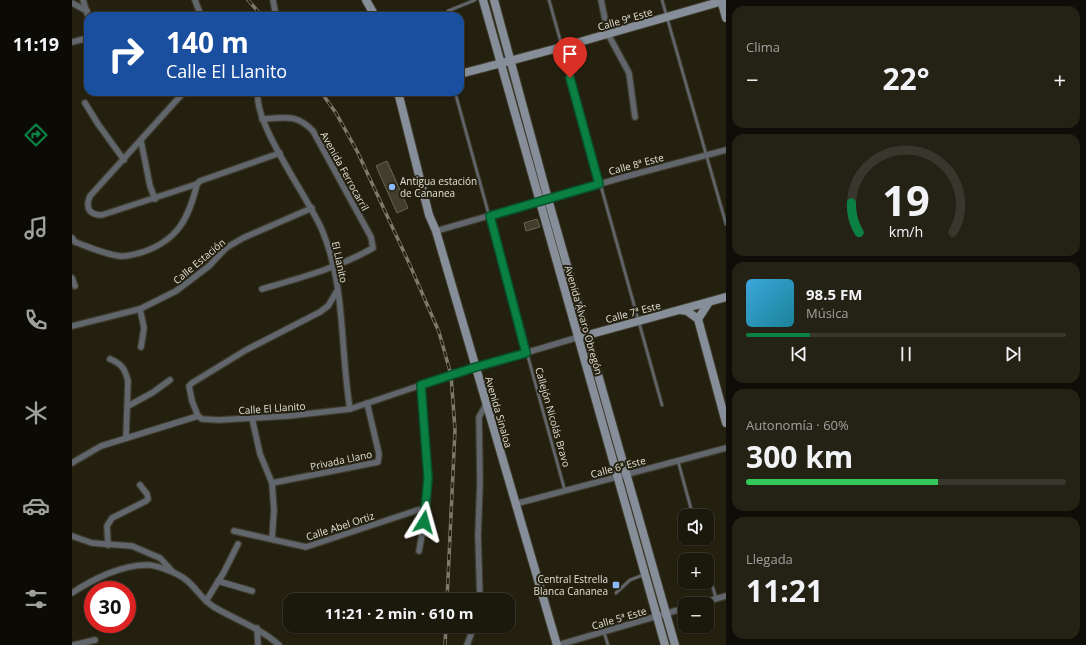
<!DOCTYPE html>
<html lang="es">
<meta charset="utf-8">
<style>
:root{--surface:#1b180c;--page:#242115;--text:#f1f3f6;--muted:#a0a09d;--line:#39372d;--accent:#0b8043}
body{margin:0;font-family:"Open Sans",sans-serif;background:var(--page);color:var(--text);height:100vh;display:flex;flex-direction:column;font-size:15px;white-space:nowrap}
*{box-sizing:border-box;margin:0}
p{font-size:13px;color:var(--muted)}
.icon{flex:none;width:22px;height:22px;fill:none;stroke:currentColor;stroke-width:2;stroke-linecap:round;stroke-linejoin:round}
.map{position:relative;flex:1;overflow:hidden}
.side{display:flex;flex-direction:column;gap:6px;padding:6px;background:#0f0d07;width:360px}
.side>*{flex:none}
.guide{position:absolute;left:12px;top:12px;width:380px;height:84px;border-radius:12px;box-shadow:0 1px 3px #0004,0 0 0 1px var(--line);background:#1a4fa0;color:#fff;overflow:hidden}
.buttons{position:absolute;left:606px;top:509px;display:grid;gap:8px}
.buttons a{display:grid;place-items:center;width:36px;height:36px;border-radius:8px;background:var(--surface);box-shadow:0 1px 3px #0004,0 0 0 1px var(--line);font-size:20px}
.speed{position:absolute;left:12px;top:581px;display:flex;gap:8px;font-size:20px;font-weight:700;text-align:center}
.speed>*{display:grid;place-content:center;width:52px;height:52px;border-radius:50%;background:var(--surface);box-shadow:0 1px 3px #0004,0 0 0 1px var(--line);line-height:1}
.speed .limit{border:6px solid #d22;background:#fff;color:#111}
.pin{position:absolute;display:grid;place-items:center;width:34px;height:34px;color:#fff;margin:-41px -17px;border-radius:50% 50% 50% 0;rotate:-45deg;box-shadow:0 0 4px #0007}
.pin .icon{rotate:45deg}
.me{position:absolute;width:44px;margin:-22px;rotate:8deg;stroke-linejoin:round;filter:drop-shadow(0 0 3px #0008)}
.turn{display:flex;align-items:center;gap:14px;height:84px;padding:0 16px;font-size:18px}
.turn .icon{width:52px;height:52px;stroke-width:2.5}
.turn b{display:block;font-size:28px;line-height:34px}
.big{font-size:30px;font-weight:700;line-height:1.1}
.side .tile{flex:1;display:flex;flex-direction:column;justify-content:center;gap:6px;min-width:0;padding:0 14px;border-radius:12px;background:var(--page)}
.side .dial{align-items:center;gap:0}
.dial svg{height:104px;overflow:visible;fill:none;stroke:var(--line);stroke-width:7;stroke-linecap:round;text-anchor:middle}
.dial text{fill:var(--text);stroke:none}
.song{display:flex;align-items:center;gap:12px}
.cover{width:48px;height:48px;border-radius:6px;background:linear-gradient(135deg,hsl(200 70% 55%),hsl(190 70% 35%))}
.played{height:4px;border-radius:2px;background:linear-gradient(90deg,var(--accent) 20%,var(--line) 20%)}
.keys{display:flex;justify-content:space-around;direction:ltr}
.heat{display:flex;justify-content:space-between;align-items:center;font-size:22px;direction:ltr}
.charge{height:6px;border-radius:3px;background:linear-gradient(90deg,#34c759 60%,var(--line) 0)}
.trip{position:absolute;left:211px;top:593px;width:232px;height:40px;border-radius:12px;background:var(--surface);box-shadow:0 1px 3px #0004,0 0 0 1px var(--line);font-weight:700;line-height:40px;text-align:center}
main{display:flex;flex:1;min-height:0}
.dock{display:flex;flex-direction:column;width:72px;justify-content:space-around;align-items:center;background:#0b0a05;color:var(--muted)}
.dock .icon{width:28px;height:28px}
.dock .on{color:var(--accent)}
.dock b{font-size:18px;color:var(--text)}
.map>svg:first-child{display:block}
.building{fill:#423e2d;stroke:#686452}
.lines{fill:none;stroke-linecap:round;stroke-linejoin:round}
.lane-casing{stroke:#3e3b2c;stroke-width:4.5}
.street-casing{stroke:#3e3b2c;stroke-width:8}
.secondary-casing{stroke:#3e3b2c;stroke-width:10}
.lane{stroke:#61666d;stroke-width:2.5}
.street{stroke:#61666d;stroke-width:5.5}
.secondary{stroke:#868e99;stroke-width:8}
.rail-casing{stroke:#7d7a6d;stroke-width:3.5}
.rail{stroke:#242010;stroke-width:2;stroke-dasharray:6;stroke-linecap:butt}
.route-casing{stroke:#07532c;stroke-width:10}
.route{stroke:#0b8043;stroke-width:7}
.poi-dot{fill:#8abafc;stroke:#242010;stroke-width:1.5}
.labels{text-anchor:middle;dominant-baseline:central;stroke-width:4;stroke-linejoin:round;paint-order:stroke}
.street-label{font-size:10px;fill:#e1dfd5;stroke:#242010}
.poi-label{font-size:10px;fill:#e1dfd5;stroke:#242010;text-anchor:start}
</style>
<main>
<nav class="dock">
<b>11:19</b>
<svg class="icon on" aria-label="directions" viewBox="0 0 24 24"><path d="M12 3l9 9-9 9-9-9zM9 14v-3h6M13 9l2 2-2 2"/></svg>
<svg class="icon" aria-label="music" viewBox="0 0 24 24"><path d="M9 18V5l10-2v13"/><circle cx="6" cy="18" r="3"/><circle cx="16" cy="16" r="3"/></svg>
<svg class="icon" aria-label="phone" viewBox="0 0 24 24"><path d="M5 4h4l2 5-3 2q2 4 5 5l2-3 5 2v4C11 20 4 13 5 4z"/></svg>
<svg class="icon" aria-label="climate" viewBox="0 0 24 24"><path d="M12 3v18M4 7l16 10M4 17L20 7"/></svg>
<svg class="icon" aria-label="car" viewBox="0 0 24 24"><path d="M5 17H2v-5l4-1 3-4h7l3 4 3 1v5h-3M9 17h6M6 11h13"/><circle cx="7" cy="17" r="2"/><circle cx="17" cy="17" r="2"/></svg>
<svg class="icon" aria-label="filters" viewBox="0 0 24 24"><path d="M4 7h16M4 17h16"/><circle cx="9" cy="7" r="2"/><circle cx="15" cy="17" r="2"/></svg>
</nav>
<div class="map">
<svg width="654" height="645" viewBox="0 0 654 645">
<rect width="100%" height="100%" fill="#242010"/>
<g class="building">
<polygon points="315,161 336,208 325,213 304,166"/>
<polygon points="465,219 468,227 454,231 452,223"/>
</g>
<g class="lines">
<defs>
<g id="lane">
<polyline points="477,0 590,405"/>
<polyline points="590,0 654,224"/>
<polyline points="376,11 403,0"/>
<polyline points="383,92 493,491"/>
<polyline points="606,461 621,516"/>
<polyline points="635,568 644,598"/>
<polyline points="544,593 558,580 571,575"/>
<polyline points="532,632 536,645"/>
</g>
<g id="street">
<polyline points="11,0 16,16"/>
<polyline points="123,0 129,16"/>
<polyline points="201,0 204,16"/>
<polyline points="529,0 536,34 557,73 563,117"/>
<polyline points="0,3 15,11"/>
<polyline points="0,42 16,38"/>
<path d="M112 92 18 196C13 208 17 215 30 215L125 184"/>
<path d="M186 92C181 123 236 197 250 230 274 286 268 350 278 409"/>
<polyline points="13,103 26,124 52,160"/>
<polyline points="69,141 78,186 83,199"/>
<polyline points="364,231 552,177 654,150"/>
<path d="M0 238 3 242C17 247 32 254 47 256 55 257 64 254 71 252 106 240 117 218 125 184L128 181 208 153"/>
<polyline points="0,278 3,286"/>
<path d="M190 289C228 278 266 268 301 248L299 237 241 131C224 113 213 118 190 119"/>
<polyline points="68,309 72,328 69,347"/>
<polyline points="0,326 68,309 104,291 137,266 154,248 171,238 240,208"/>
<path d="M38 359C50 364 53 369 56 381L54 438"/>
<polyline points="56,406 80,393 98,380"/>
<polyline points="126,416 120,401 117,386 120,383 174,350 248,312 256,306 265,291"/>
<polyline points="180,418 188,454 200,483 202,510 200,539"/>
<polyline points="0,463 29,446 126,416 130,419 147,420 216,416 278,409 379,375 507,337"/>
<polyline points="200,483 306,462 307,454 295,403"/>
<polyline points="443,504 654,448"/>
<polyline points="162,531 234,547 355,507"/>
<polyline points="0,536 20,543 60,546 88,558 101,572"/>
<polyline points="36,545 35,526 40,518 74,501 76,499 75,494 68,485"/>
<polyline points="347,551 355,507 356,478 349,385"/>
<polyline points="146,581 180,591"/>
<path d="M0 593C21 579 51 564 77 565 87 566 105 573 113 579 124 587 130 600 142 607 164 620 188 628 207 645"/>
<polyline points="408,600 406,536 408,482 407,417 415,403"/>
<polyline points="134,601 152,572 166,544"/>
<polyline points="626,604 654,596"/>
<polyline points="185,628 186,645"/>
<polyline points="2,645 23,640"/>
<polyline points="395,645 402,626"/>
<polyline points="486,645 613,608"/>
</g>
<g id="secondary">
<polyline points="294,0 303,16"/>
<polyline points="411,0 593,645"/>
<polyline points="422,0 476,199 603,645"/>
<polyline points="649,0 654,18"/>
<polyline points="388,74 490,47 654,0"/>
<polyline points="326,92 357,215 364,231 485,645"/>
<polyline points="637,302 626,319 654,423"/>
<polyline points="608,310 615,311 626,319"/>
<polyline points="512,336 654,297"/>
</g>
</defs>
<use href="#lane" class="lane-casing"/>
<use href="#street" class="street-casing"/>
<use href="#secondary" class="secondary-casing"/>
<use href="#lane" class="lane"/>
<use href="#street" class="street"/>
<use href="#secondary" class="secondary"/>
<defs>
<g id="rail">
<polyline points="176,0 190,16"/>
<polyline points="249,92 264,113 285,151 337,263 367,332 379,375 383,430 375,600"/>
<polyline points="373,645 374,626"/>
</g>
</defs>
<use href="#rail" class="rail-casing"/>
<use href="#rail" class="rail"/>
</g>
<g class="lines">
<defs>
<polyline id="route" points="352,522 356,478 349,385 404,367 454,353 418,216 527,184 498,78"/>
</defs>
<use href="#route" class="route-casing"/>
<use href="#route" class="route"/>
</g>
<g class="poi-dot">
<circle cx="320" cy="187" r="4"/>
<rect x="540" y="581" width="8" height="8" rx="2"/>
</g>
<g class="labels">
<g class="street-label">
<text transform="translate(553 19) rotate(-16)">Calle 9ª Este</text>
<text transform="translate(564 164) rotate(-15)">Calle 8ª Este</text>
<text transform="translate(273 171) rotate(61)">Avenida Ferrocarril</text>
<text transform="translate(127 261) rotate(-40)">Calle Estación</text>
<text transform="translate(268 262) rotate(78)">El Llanito</text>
<text transform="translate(561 312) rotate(-15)">Calle 7ª Este</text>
<text transform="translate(512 320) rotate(74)">Avenida Álvaro Obregón</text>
<text transform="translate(200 408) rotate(-4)">Calle El Llanito</text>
<text transform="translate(427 412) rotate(74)">Avenida Sinaloa</text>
<text transform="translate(481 417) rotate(74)">Callejón Nicolás Bravo</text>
<text transform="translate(269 460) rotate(-12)">Privada Llano</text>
<text transform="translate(546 467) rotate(-15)">Calle 6ª Este</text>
<text transform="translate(268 526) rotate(-18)">Calle Abel Ortiz</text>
<text transform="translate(547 618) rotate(-16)">Calle 5ª Este</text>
</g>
<g class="poi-label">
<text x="328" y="181">Antigua estación<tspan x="328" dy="12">de Cananea</tspan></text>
<text x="536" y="579" text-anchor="end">Central Estrella<tspan x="536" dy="12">Blanca Cananea</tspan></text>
</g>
</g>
</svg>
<div class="buttons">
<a><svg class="icon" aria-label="sound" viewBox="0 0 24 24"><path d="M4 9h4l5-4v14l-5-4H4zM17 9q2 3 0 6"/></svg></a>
<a>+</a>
<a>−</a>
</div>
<div class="speed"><div class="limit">30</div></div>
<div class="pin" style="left:498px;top:78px;background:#d93025"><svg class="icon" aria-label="arrive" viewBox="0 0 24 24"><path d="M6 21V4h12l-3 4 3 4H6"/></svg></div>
<svg class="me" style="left:352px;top:522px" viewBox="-20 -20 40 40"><path d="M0-17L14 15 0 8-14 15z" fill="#0b8043" stroke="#fff" stroke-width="4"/></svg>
<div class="trip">11:21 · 2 min · 610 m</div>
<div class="guide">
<div class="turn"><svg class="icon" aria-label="right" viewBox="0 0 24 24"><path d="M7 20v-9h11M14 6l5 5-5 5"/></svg><div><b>140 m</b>Calle El Llanito</div></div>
</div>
</div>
<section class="side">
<div class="tile"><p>Clima</p>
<div class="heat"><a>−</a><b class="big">22°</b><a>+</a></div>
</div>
<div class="tile dial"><svg viewBox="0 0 100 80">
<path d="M14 69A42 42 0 1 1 86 69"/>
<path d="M14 69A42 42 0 0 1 8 46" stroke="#0b8043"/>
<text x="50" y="56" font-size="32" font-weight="700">19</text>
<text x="50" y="72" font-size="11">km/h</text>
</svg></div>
<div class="tile">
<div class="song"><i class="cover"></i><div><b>98.5 FM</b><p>Música</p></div></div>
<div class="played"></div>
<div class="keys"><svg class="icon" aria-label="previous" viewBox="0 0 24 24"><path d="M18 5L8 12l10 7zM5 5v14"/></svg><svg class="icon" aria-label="pause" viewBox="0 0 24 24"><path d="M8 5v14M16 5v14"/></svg><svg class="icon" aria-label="next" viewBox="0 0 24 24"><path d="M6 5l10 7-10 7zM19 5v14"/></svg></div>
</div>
<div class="tile"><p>Autonomía · 60%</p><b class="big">300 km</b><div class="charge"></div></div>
<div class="tile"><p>Llegada</p><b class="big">11:21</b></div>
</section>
</main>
